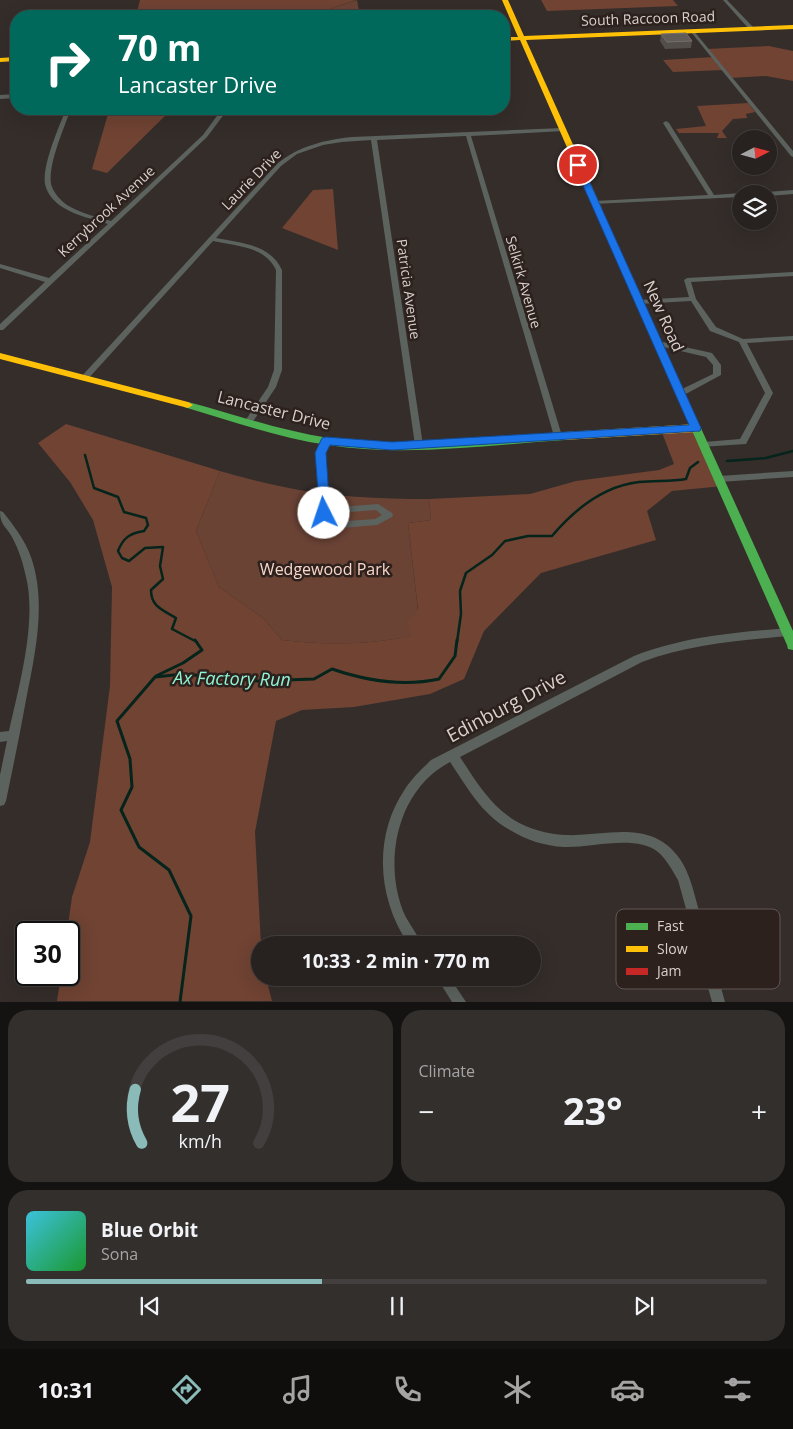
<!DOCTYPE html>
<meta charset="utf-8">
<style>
:root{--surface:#272220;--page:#332f2d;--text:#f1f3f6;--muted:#a4a4a5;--line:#433f3e;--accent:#8bbbb9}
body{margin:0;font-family:"Open Sans",sans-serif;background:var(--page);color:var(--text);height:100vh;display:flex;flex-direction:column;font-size:19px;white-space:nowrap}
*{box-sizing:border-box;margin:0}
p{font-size:16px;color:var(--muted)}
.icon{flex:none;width:28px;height:28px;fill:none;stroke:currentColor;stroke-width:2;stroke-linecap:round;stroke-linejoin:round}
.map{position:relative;height:1002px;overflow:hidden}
.details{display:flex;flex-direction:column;gap:8px;padding:8px;background:#151312;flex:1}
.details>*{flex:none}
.banner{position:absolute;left:10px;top:10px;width:500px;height:105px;border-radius:20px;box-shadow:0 5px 20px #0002,0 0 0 1px var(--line);background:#00695c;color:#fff;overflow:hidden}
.needle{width:32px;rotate:84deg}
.tools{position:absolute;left:732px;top:130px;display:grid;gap:10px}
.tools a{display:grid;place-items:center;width:45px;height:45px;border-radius:50%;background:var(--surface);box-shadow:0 5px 20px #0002,0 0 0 1px var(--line);font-size:25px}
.speed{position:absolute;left:15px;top:921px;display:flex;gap:10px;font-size:25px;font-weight:700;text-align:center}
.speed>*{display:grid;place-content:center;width:65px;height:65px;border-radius:50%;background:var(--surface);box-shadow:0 5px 20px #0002,0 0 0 1px var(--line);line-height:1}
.speed .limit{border:2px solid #111;border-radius:8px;background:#fff;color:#111}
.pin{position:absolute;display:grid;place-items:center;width:42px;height:42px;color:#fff;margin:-21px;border:2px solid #fff;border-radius:50%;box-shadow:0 1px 5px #0007}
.me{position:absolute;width:55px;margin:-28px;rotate:356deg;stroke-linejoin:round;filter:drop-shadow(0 0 4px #0008)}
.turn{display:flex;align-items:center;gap:18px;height:105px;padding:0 25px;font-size:22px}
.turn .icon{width:65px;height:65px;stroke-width:2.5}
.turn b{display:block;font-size:35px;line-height:42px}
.big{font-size:38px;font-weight:700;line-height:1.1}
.details .tile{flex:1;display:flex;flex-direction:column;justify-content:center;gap:8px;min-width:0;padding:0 18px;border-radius:20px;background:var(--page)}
.details .dial{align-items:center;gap:0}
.dial svg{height:130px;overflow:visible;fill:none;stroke:var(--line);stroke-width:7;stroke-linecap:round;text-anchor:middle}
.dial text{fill:var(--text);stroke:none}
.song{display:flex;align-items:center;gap:15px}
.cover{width:60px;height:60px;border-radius:8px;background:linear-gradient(135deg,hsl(190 70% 55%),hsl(130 70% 35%))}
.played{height:5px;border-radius:2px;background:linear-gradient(90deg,var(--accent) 40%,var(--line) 40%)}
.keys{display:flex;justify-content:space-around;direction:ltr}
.heat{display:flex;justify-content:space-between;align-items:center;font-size:28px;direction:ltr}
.details .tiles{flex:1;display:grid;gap:8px;grid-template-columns:1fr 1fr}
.tile:last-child{grid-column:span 2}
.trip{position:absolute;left:251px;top:936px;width:290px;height:50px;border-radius:25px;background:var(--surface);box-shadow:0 5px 20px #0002,0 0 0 1px var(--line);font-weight:700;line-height:50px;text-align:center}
.tab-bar{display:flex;height:80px;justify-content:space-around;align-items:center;background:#100e0d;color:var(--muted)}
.tab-bar .icon{width:35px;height:35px}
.tab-bar .selected{color:var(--accent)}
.tab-bar b{font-size:22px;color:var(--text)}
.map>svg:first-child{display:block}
.green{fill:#6a4335}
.forest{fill:#704333}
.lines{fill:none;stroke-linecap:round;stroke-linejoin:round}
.stream-far1{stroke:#05241b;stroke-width:2.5}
.stream{stroke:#05241b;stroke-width:3}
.street{fill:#5c625e;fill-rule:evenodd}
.fast{fill:#4caf50;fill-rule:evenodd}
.slow{fill:#ffc107;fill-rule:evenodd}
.jam{fill:#c62828;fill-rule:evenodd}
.wall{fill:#544e4b}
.building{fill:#625c59;stroke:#756e6b}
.route{fill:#1a73e8;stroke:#114b97}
.labels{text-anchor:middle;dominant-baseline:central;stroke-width:5;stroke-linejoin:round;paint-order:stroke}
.far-street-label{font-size:14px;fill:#d8d0cd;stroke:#2d211d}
.street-label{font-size:16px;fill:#d8d0cd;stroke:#2d211d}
.park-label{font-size:16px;fill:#f9d6ca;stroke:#2d211d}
.water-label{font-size:18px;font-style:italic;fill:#90f4d4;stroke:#2d211d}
.near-street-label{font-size:19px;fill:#d8d0cd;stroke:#2d211d}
.key{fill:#2d211d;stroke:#605652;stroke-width:1}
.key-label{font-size:14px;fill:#d8d0cd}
</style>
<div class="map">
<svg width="793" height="1002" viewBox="0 0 793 1002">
<rect width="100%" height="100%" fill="#342d2a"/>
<g class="green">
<polygon points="357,0 360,16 328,16 327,10"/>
<path d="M220 471C241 477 262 483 284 487 331 497 380 499 429 499L431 520 408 523 418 611 412 636C369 645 325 645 282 640L263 618 219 587 196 531Z"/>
</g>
<g class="forest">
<polygon points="140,0 356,0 327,10 230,13 229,16 136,16"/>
<polygon points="541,0 673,0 678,6 547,11"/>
<polygon points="769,46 793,51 793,81 766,76 730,78 724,70 673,72 663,60 714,57 707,49"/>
<polygon points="748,103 755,112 746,114 747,118 733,119 722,131 727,138 717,138 719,133 679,133 676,129 706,126 697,106"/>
<polygon points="170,111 107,173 92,169 108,114"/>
<polygon points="333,189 338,250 282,228 313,190"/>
<path d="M66 424 220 471 196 531 219 587 263 618 282 640C325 645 369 645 411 636L408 621 418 610 408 523 431 520 429 499 530 494 576 481 659 470 674 464 661 430 696 428 723 486 672 491 647 511 656 540 541 573 484 631 464 679 430 694 354 707 302 710 276 721 255 832 261 945 260 978H266L272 1001H57L61 975H69V932H67L72 897 90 842 110 686 112 587 93 520 70 482 38 443Z"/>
</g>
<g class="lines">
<g class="stream-far1">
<path d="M85 455 94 488 118 497 124 512 146 518 148 525 144 531C130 533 123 538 118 551L122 558 129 561 145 548 163 547 160 566 163 579 151 590C151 607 163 610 176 618L172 629 197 642"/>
<polyline points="727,461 766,458 793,451"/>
<path d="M457 642 461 614 460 591 466 573 492 555 505 541 528 536H552C574 510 604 486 639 482 655 480 670 482 686 479L690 468 698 462"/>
</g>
<g class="stream">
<polyline points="156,676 183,663 202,650 195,640"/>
<path d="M180 1002 191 916 169 870 139 847 121 810 132 787 130 759 117 721 155 677 183 674 258 681 314 679 332 669C367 681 402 687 439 679L455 656 457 640"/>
</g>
<g class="street">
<polygon points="723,0 727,0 753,27 753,29 749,29"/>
<polygon points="693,30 793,151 793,157 791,156 691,32 691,31"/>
<polygon points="16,94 16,98 0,99 0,95"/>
<path d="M66 109H71C64 128 48 164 51 184 53 192 60 200 67 205 80 213 96 217 111 221L203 135 222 109H228L207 137 3 330H0V324L45 282 0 268V264L49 278 108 224C93 219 77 216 64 208 55 203 47 194 45 184 42 165 59 127 66 109Z"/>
<polygon points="666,121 669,123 714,195 741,193 743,194 741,194 741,197 593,204 592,203 595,201 708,195 663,123"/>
<path d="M562 128 564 129V131L471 136 562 436 561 438H555L554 436 466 136 377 140 423 445 422 447 419 448 415 445 371 140 342 142 323 145 297 154 281 166 216 238C241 243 270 244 282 270V370L276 387 252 423 249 424 245 421 268 387 274 370 276 270C265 246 235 246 213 241L87 380H81L80 378 277 164C299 146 324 140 352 137Z"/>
<polygon points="793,190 793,194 769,196 769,194 763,194 766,192"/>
<polygon points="793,272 793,276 691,282 696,299 716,327 743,339 793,336 793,340 747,343 773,393 746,444 701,447 700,445 701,443 704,442 740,439 765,393 739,342 710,331 691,301 639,304 635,302 639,300 689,297 684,280 687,278"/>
<polygon points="655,341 658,341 712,353 721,365 721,375 684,395 678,395 677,393 678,391 713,374 713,365 706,357 655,345"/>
<path d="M326 438 330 441 325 453 327 501 339 507 378 504 392 513 393 515 392 517 377 525 330 529 327 528 320 513 319 503 317 453 323 439ZM328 509 338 513 376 510 382 515 375 519 333 522Z"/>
<polygon points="793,471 793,477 719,482 715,479 719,476"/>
<path d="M0 511 3 512C14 526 25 540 31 557 47 603 35 654 26 700 20 734 13 767 6 801L4 805 0 806V775L7 741 0 742V732L9 731C19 686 37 622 26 577 23 563 19 550 12 537 6 526 0 525 0 511Z"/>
<path d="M787 628 790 629 792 632 790 635 787 636C737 641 689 644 642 662L460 757C475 780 490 805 514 820 529 829 547 834 565 835 603 837 647 819 676 854 690 870 694 894 700 914 708 943 717 972 725 1002H712L678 880C672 870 667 860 658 852 636 834 591 848 564 847 545 846 526 840 510 830 482 815 467 787 450 762 398 789 383 859 403 911 408 923 417 933 422 945H409C377 899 373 836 405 789 412 778 422 769 431 760L634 656C687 636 732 633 787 628Z"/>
<polygon points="437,978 450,978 466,1002 452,1002"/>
</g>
<g class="fast">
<path d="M188 402C234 414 281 431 329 438 406 450 487 437 565 432L570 436 565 440C487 445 406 457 328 445 279 438 232 421 184 407L183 405 184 403Z"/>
<polygon points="695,422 700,426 793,631 793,650 788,649 787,645 690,426"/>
</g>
<g class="slow">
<polygon points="502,0 508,0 524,36 793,25 793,29 526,40 602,209 598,211 594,209 520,40 504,41 504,37 518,37"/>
<polygon points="16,57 16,61 0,62 0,58"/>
<polygon points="0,353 188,402 193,405 188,408 0,359"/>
<polygon points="696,424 701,428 696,432 565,440 560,436 565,432"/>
</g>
<polygon class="jam" points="595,207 602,209 700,426 699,429 691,429 690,426 594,209"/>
</g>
<g class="wall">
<polygon points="504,23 507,30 506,35 504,35"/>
<polygon points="661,34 692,41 691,48 665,49 660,41"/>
</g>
<g class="building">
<polygon points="261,10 261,16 244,16 244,11"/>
<polygon points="378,14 379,16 363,16 362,15"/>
<polygon points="504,23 507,30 504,30"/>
<polygon points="686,33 692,41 667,42 661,34"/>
</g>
<polygon class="route" points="578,163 582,165 701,428 700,431 392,450 330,445 326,453 330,513 328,516 320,516 315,453 322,438 326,437 392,442 689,425 574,165"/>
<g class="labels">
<g class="far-street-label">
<text transform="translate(648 18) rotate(-2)">South Raccoon Road</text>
<text transform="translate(251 179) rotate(-46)">Laurie Drive</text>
<text transform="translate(106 211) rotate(-43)">Kerrybrook Avenue</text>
<text transform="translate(524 282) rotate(74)">Selkirk Avenue</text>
<text transform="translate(409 289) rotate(82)">Patricia Avenue</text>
</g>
<g class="street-label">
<text transform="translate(664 316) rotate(66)">New Road</text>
<text transform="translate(274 410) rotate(14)">Lancaster Drive</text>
</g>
<g class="park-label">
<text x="325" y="569">Wedgewood Park</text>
</g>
<g class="water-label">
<text transform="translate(232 678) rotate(1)">Ax Factory Run</text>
</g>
<g class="near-street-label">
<text transform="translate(506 706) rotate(-28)">Edinburg Drive</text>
</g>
</g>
<rect x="616" y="909" width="164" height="80" rx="8" class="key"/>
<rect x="626" y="923" width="22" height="7" fill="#4caf50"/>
<rect x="626" y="946" width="22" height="6" fill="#ffc107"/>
<rect x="626" y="968" width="22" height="7" fill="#c62828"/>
<g class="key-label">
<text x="657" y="931">Fast</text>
<text x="657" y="954">Slow</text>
<text x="657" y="976">Jam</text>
</g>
</svg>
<div class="tools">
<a><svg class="needle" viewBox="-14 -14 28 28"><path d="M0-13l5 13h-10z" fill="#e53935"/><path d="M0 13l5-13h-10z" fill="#a4a4a5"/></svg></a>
<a><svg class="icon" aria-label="layers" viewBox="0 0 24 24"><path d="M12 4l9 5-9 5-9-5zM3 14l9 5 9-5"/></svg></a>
</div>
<div class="speed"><div class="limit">30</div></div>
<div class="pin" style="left:578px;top:165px;background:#d93025"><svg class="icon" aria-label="arrive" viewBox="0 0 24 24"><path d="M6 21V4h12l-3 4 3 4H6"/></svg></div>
<svg class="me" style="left:324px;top:513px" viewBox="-20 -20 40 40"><circle r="19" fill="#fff"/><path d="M0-13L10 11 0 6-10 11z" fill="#1a73e8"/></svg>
<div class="trip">10:33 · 2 min · 770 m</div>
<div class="banner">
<div class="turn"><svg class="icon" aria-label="right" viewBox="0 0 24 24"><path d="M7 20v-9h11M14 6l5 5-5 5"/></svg><div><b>70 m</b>Lancaster Drive</div></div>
</div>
</div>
<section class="details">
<div class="tiles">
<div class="tile dial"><svg viewBox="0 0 100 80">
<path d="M14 69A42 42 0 1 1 86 69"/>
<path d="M14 69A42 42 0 0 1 10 36" stroke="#8bbbb9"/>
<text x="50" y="56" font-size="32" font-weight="700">27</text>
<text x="50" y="72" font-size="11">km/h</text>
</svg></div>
<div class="tile"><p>Climate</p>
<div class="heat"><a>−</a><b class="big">23°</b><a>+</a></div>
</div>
<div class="tile">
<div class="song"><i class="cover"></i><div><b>Blue Orbit</b><p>Sona</p></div></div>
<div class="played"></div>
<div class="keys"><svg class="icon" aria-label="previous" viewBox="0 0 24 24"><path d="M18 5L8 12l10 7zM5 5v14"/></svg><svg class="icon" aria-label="pause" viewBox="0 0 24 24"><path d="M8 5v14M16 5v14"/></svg><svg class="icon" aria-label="next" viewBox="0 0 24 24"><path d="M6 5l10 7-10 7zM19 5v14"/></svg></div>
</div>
</div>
</section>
<nav class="tab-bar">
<b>10:31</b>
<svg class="icon selected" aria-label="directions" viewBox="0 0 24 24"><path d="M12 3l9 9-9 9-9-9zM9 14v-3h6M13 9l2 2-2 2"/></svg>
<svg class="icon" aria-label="music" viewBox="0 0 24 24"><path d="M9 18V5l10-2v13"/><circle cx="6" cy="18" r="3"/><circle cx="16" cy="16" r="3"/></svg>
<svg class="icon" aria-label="phone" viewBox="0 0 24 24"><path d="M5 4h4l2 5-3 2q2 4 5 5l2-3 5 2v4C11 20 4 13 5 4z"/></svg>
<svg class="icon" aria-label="climate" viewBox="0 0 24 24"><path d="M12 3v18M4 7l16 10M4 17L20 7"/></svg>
<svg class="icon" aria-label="car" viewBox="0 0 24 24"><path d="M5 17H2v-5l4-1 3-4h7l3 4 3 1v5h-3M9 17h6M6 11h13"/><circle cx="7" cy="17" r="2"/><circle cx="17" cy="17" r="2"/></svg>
<svg class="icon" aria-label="filters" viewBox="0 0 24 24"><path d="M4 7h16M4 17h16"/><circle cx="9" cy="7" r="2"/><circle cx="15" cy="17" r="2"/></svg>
</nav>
